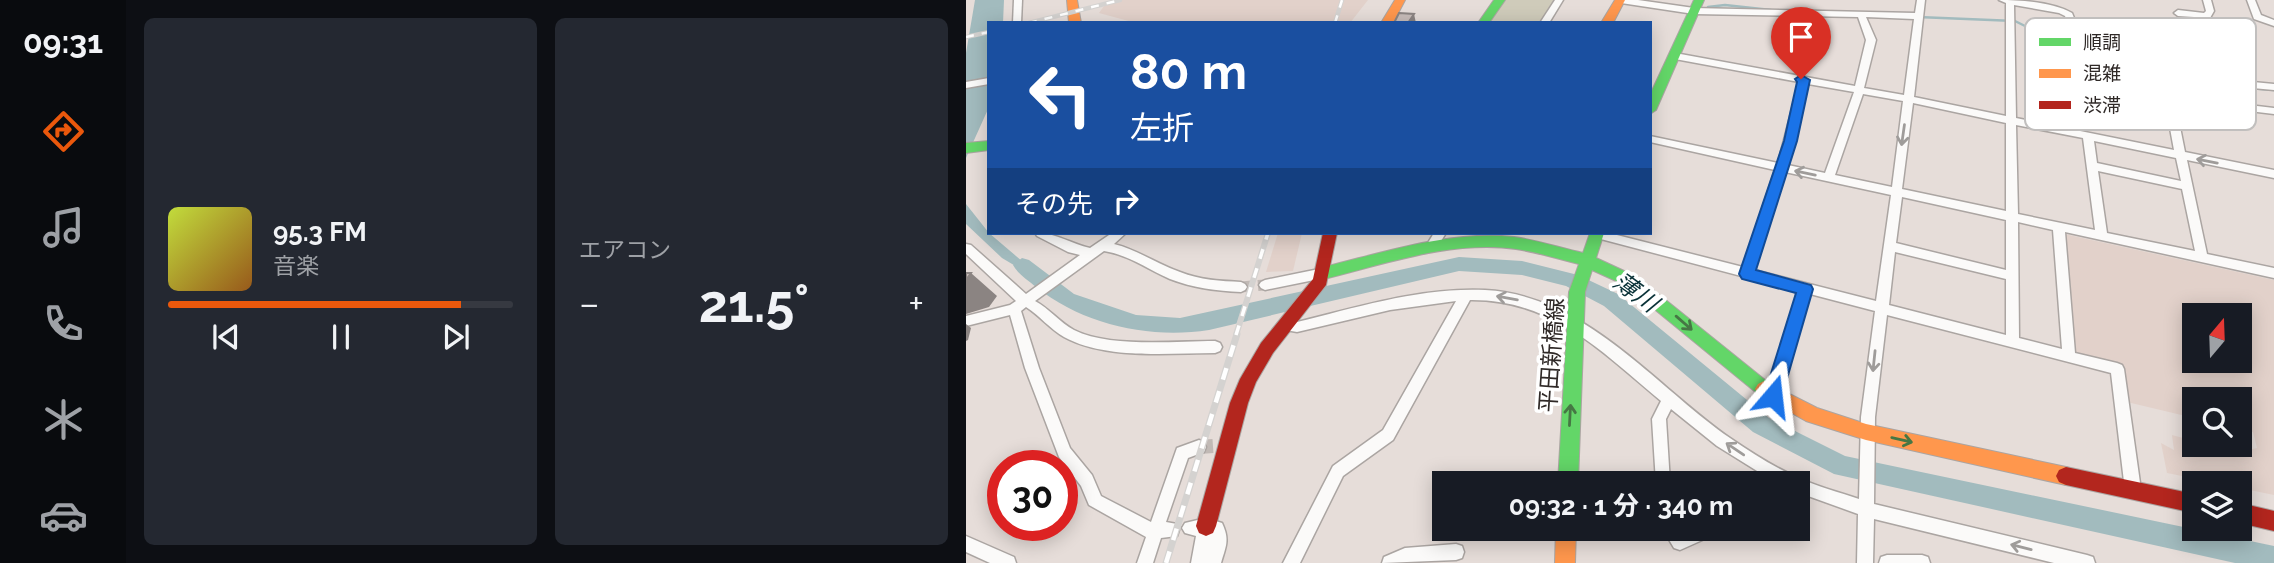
<!DOCTYPE html>
<html lang="ja">
<meta charset="utf-8">
<style>
:root{--surface:#171b24;--page:#242831;--text:#f1f3f6;--muted:#9ea1a6;--line:#363941;--accent:#ea580c}
body{margin:0;font-family:Raleway,"Noto Sans JP",sans-serif;background:var(--page);color:var(--text);height:100vh;display:flex;flex-direction:column;font-size:26px;white-space:nowrap}
*{box-sizing:border-box;margin:0}
p{font-size:23px;color:var(--muted)}
.icon{flex:none;width:38px;height:38px;fill:none;stroke:currentColor;stroke-width:2;stroke-linecap:round;stroke-linejoin:round}
.map{position:relative;flex:1;overflow:hidden}
.drawer{display:flex;flex-direction:column;gap:18px;padding:18px;background:#0d0f14;width:840px}
.drawer>*{flex:none}
.guide{position:absolute;left:21px;top:21px;width:665px;height:214px;border-radius:0px;box-shadow:0 4px 18px #0003;background:#1a4fa0;color:#fff;overflow:hidden}
.needle{width:46px;rotate:19deg}
.controls{position:absolute;left:1216px;top:303px;display:grid;gap:14px}
.controls a{display:grid;place-items:center;width:70px;height:70px;border-radius:0px;background:var(--surface);box-shadow:0 4px 18px #0003;font-size:35px}
.speed{position:absolute;left:21px;top:450px;display:flex;gap:14px;font-size:35px;font-weight:700;text-align:center}
.speed>*{display:grid;place-content:center;width:91px;height:91px;border-radius:50%;background:var(--surface);box-shadow:0 4px 18px #0003;line-height:1}
.speed .limit{border:10px solid #d22;background:#fff;color:#111}
.pin{position:absolute;display:grid;place-items:center;width:60px;height:60px;color:#fff;margin:-72px -30px;border-radius:50% 50% 50% 0;rotate:-45deg;box-shadow:0 0 7px #0007}
.pin .icon{rotate:45deg}
.me{position:absolute;width:77px;margin:-38px;rotate:17deg;stroke-linejoin:round;filter:drop-shadow(0 0 5px #0008)}
.turn{display:flex;align-items:center;gap:24px;height:147px;padding:0 28px;font-size:32px}
.turn .icon{width:91px;height:91px;stroke-width:2.5}
.turn b{display:block;font-size:49px;line-height:60px}
.then{display:flex;align-items:center;height:66px;padding:0 28px;background:#0003;gap:14px;font-size:26px}
.big{font-size:52px;font-weight:700;line-height:1.1}
.drawer .card{flex:1;display:flex;flex-direction:column;justify-content:center;gap:10px;min-width:0;padding:0 24px;border-radius:10px;background:var(--page)}
.song{display:flex;align-items:center;gap:21px}
.cover{width:84px;height:84px;border-radius:10px;background:linear-gradient(135deg,hsl(70 70% 55%),hsl(30 70% 35%))}
.played{height:7px;border-radius:4px;background:linear-gradient(90deg,var(--accent) 85%,var(--line) 85%)}
.keys{display:flex;justify-content:space-around;direction:ltr}
.heat{display:flex;justify-content:space-between;align-items:center;font-size:38px;direction:ltr}
.drawer .tiles{flex:1;display:grid;gap:18px;grid-template-columns:repeat(2,1fr)}
.trip{position:absolute;left:466px;top:471px;width:378px;height:70px;border-radius:0px;background:var(--surface);box-shadow:0 4px 18px #0003;font-weight:700;line-height:70px;text-align:center}
main{display:flex;flex:1;min-height:0}
.tab-bar{display:flex;flex-direction:column;width:126px;justify-content:space-around;align-items:center;background:#090b0e;color:var(--muted)}
.tab-bar .icon{width:49px;height:49px}
.tab-bar .selected{color:var(--accent)}
.tab-bar b{font-size:32px;color:var(--text)}
.map>svg:first-child{display:block}
.built{fill:#e2d1ca;fill-rule:evenodd}
.green{fill:#cfcbba}
.water{fill:#a2bbbe}
.lines{fill:none;stroke-linecap:round;stroke-linejoin:round}
.stream{stroke:#a2bbbe;stroke-width:2.5}
.river{fill:#a2bbbe;fill-rule:evenodd}
.street-tunnel-far1{stroke:#c1b9b5;stroke-width:11;stroke-dasharray:11 6;stroke-linecap:butt}
.street-tunnel{stroke:#c1b9b5;stroke-width:14;stroke-dasharray:14 7;stroke-linecap:butt}
.street-casing{stroke:#aba5a2;stroke-width:3}
.fast-casing{stroke:#aba5a2;stroke-width:2}
.slow-casing{stroke:#aba5a2;stroke-width:2}
.jam-casing{stroke:#aba5a2;stroke-width:2}
.street{fill:#fbfaf9;fill-rule:evenodd}
.fast{fill:#63d668;fill-rule:evenodd}
.slow{fill:#ff974d;fill-rule:evenodd}
.jam{fill:#b3261e;fill-rule:evenodd}
.rail-far2-casing{stroke:#d4d2d0;stroke-width:4.5}
.rail-far1-casing{stroke:#d4d2d0;stroke-width:6}
.rail-casing{stroke:#d4d2d0;stroke-width:7}
.rail-far2{stroke:#fff;stroke-width:2.5;stroke-dasharray:8;stroke-linecap:butt}
.rail-far1{stroke:#fff;stroke-width:3.5;stroke-dasharray:10;stroke-linecap:butt}
.rail{stroke:#fff;stroke-width:4.5;stroke-dasharray:12;stroke-linecap:butt}
.shaded-wall{fill:#8b8482}
.building{fill:#c7bcb9;stroke:#8b8482;stroke-width:2}
.oneway{stroke:#9f9c9a}
.oneway2{stroke:#467744}
.route{fill:#1a73e8;stroke:#114b97;stroke-width:2}
.labels{text-anchor:middle;dominant-baseline:central;stroke-width:7;stroke-linejoin:round;paint-order:stroke}
.street-label{font-size:23px;fill:#2f2927;stroke:#fff}
.water-label{font-size:24px;font-style:italic;fill:#0a3238;stroke:#fff}
.key{fill:#fff;stroke:#c1bfbe;stroke-width:2}
.key-label{font-size:19px;fill:#2f2927}
</style>
<main>
<nav class="tab-bar">
<b>09:31</b>
<svg class="icon selected" aria-label="directions" viewBox="0 0 24 24"><path d="M12 3l9 9-9 9-9-9zM9 14v-3h6M13 9l2 2-2 2"/></svg>
<svg class="icon" aria-label="music" viewBox="0 0 24 24"><path d="M9 18V5l10-2v13"/><circle cx="6" cy="18" r="3"/><circle cx="16" cy="16" r="3"/></svg>
<svg class="icon" aria-label="phone" viewBox="0 0 24 24"><path d="M5 4h4l2 5-3 2q2 4 5 5l2-3 5 2v4C11 20 4 13 5 4z"/></svg>
<svg class="icon" aria-label="climate" viewBox="0 0 24 24"><path d="M12 3v18M4 7l16 10M4 17L20 7"/></svg>
<svg class="icon" aria-label="car" viewBox="0 0 24 24"><path d="M5 17H2v-5l4-1 3-4h7l3 4 3 1v5h-3M9 17h6M6 11h13"/><circle cx="7" cy="17" r="2"/><circle cx="17" cy="17" r="2"/></svg>
</nav>
<section class="drawer">
<div class="tiles">
<div class="card">
<div class="song"><i class="cover"></i><div><b>95.3 FM</b><p>音楽</p></div></div>
<div class="played"></div>
<div class="keys"><svg class="icon" aria-label="previous" viewBox="0 0 24 24"><path d="M18 5L8 12l10 7zM5 5v14"/></svg><svg class="icon" aria-label="pause" viewBox="0 0 24 24"><path d="M8 5v14M16 5v14"/></svg><svg class="icon" aria-label="next" viewBox="0 0 24 24"><path d="M6 5l10 7-10 7zM19 5v14"/></svg></div>
</div>
<div class="card"><p>エアコン</p>
<div class="heat"><a>−</a><b class="big">21.5°</b><a>+</a></div>
</div>
</div>
</section>
<div class="map">
<svg width="1308" height="563" viewBox="0 0 1308 563">
<rect width="100%" height="100%" fill="#e6ddd9"/>
<g class="built">
<polygon points="150,0 402,0 384,23 170,23 133,13 138,6 134,4"/>
<polygon points="312,233 336,233 327,271 300,272"/>
<path d="M1098 234 1308 280V495L1274 488V483H1251L1201 473 1195 443 1208 450 1206 435 1228 441V444L1284 456 1286 449 1291 448 1287 432 1274 429V399H1228V418L1161 402 1156 366 1107 354ZM1228 315H1274V360H1228Z"/>
</g>
<polygon class="green" points="538,0 589,0 574,23 521,23"/>
<g class="water">
<polygon points="9,0 38,0 37,23 23,23 23,107 0,158 0,53"/>
<polygon points="0,204 23,233 90,290 36,258 0,224"/>
</g>
<g class="lines">
<g class="stream">
<polyline points="742,7 759,5 805,10"/>
<polyline points="952,17 1049,21 1067,30 1136,47 1191,77"/>
<polyline points="1282,88 1308,90"/>
</g>
<path class="river" d="M493 257 556 261 612 275 652 294 803 418 879 456 1308 546V563H1269L868 474 787 432 638 306 600 286 556 275 493 271 243 330C183 339 118 325 70 287 62 280 52 274 47 265L56 258 63 260 108 294 170 315 214 318Z"/>
<polyline class="street-tunnel-far1" points="275,287 299,285"/>
<polyline class="street-tunnel" points="233,447 247,446"/>
<defs>
<g id="street">
<polygon points="48,0 56,0 55,23 47,23"/>
<polygon points="589,0 597,0 583,23 574,23"/>
<path d="M651 0H672L728 8 949 13 951 0H959L948 97 1040 116V3L1033 0C1055 0 1086 2 1106 13L1118 42 1142 86 1196 95 1188 76 1193 73 1308 84V90L1199 80 1207 96 1308 108V114L1209 102 1219 152 1308 170V178L1221 160 1241 254 1308 268V278L1099 232 1109 353 1151 363 1156 365 1158 369 1175 490 1172 495 1167 497 1162 495 1159 490 1145 373 921 315 909 417 908 504 1121 555 1127 557 1129 563H1088L908 519 907 563H891L892 514 831 492V483H811L804 479 751 446 705 409 700 419 704 483H690L686 419 695 401C636 352 586 299 504 300L427 440 377 476 334 563H317L367 466 417 430 490 301 424 310 331 332 314 329 313 325 314 321 319 320 331 322C392 307 456 287 519 290 619 295 688 385 764 438 786 453 809 468 833 478 852 487 873 492 893 499L895 417 909 311 844 294 814 396 812 400 807 402 802 400 800 396 832 291 631 238 625 234 643 233 777 267 809 170 684 142V136L812 163 833 82 709 59 704 56 709 53 889 86 900 40 892 17 728 14 655 3ZM1048 5 1093 13 1099 16 1109 42 1131 84H1125V88L1199 101 1208 150 1050 118ZM900 17 948 19 938 95 898 88 910 40ZM842 84 888 92 859 173 822 165 829 141ZM897 94 937 101 926 187 869 175ZM947 103 1040 123V211L936 189ZM1050 125 1117 138 1129 230 1052 214ZM1128 141 1210 158 1215 181 1131 163ZM1132 171 1216 189 1229 251 1141 233ZM819 172 925 195 910 301 788 270ZM936 197 1040 220V270L930 243ZM1052 222 1087 230 1096 349 1053 338ZM929 252 1040 279V335L923 305Z"/>
<polygon points="1237,0 1245,0 1248,11 1244,18 1212,16 1208,13 1212,10 1238,13 1240,11"/>
<polygon points="1281,0 1289,0 1295,15 1308,20 1308,26 1288,19"/>
<polygon points="23,78 23,84 0,88 0,82"/>
<path d="M69 233C89 232 105 244 124 248L146 233H160L148 244C172 250 191 264 214 272 234 280 255 281 275 282L279 284 281 287 279 290 275 292C251 291 227 288 204 279 181 269 163 255 138 251L69 301C83 308 94 323 108 330 144 348 208 341 249 341L254 343 256 347 254 351 249 353C203 353 140 360 98 337 84 329 74 316 60 307L55 311 73 368 104 448 126 475 135 496 185 522 211 448 233 440 238 442 240 447 238 452 222 458 200 522 211 524 213 530 211 536 195 538 187 563H171L180 537 123 505 115 486 93 457 59 368 44 315 0 326V316L44 305 50 301 0 254V244L5 245 60 294 114 255 102 252 71 236Z"/>
<polygon points="468,233 480,233 470,249 466,250 460,246"/>
<polygon points="358,268 362,270 364,273 362,276 358,278 299,290 295,288 293,285 295,282 299,280"/>
<path d="M240 518 256 523C264 540 260 546 255 563H225L230 536 219 533 216 528 219 523Z"/>
<polygon points="696,528 714,528 717,533 727,528 755,528 752,533 714,550 708,548"/>
<polygon points="0,536 48,557 50,563 24,563 0,552"/>
<polygon points="490,544 496,546 498,552 496,558 490,560 416,563 418,557 439,548"/>
<polygon points="921,555 956,555 962,557 964,563 913,563 915,557"/>
</g>
<g id="fast">
<polygon points="528,0 539,0 523,23 512,23"/>
<polygon points="728,0 738,0 690,110 684,114 684,95"/>
<polygon points="23,141 23,150 0,153 0,143"/>
<path d="M624 233H638L630 258 671 277 804 384 807 389 804 394 798 397 792 394 659 285 626 270 619 292 612 483H592L603 292 613 264C592 259 571 252 550 249 485 240 419 264 358 279L352 277 350 273 352 269 358 267C420 252 484 230 548 237 571 240 594 248 617 253Z"/>
</g>
<g id="slow">
<polygon points="101,0 111,0 115,23 103,23"/>
<polygon points="429,0 439,0 427,23 415,23"/>
<polygon points="649,0 659,0 647,23 635,23"/>
<polygon points="798,381 851,408 900,424 1100,467 1107,470 1110,476 1107,482 1100,485 900,440 840,421 792,394 789,389 792,384"/>
<polygon points="590,528 610,528 609,563 589,563"/>
</g>
<g id="jam">
<polygon points="357,233 371,233 360,285 307,353 290,382 282,403 250,526 247,533 240,536 233,533 230,526 264,403 274,379 295,343 347,279"/>
<polygon points="1100,467 1228,494 1228,513 1100,485 1093,482 1090,476 1093,470"/>
<polygon points="1274,503 1308,511 1308,531 1274,523"/>
</g>
</defs>
<use href="#street" class="street-casing"/>
<use href="#fast" class="fast-casing"/>
<use href="#slow" class="slow-casing"/>
<use href="#jam" class="jam-casing"/>
<use href="#street" class="street"/>
<use href="#fast" class="fast"/>
<use href="#slow" class="slow"/>
<use href="#jam" class="jam"/>
<defs>
<g id="rail-far2">
<polyline points="63,23 154,0"/>
<polyline points="369,23 376,0"/>
<polyline points="0,37 23,32"/>
</g>
<polyline id="rail-far1" points="270,335 302,233"/>
<polyline id="rail" points="200,563 271,334"/>
</defs>
<use href="#rail-far2" class="rail-far2-casing"/>
<use href="#rail-far1" class="rail-far1-casing"/>
<use href="#rail" class="rail-casing"/>
<use href="#rail-far2" class="rail-far2"/>
<use href="#rail-far1" class="rail-far1"/>
<use href="#rail" class="rail"/>
</g>
<g class="shaded-wall">
<polygon points="448,14 450,23 442,23"/>
<polygon points="5,273 31,296 23,307 0,314 0,280"/>
<polygon points="0,324 5,328 2,340 0,341"/>
</g>
<g class="building">
<polygon points="433,13 448,14 442,23 428,23"/>
<polygon points="0,273 5,273 0,280"/>
</g>
<defs><path id="oneway-shaft" d="M-6 0H5M1.5-3L5.5 0L1.5 3" fill="none" stroke-width="1.6" stroke-linecap="round" stroke-linejoin="round" transform="scale(1.75)"/></defs>
<g class="oneway">
<use href="#oneway-shaft" transform="translate(937 135) rotate(98)"/>
<use href="#oneway-shaft" transform="translate(1241 161) rotate(-169)"/>
<use href="#oneway-shaft" transform="translate(839 173) rotate(-168)"/>
<use href="#oneway-shaft" transform="translate(541 298) rotate(-170)"/>
<use href="#oneway-shaft" transform="translate(908 361) rotate(96)"/>
<use href="#oneway-shaft" transform="translate(769 449) rotate(-146)"/>
<use href="#oneway-shaft" transform="translate(1055 547) rotate(-166)"/>
</g>
<g class="oneway2">
<use href="#oneway-shaft" transform="translate(718 323) rotate(41)"/>
<use href="#oneway-shaft" transform="translate(604 415) rotate(-87)"/>
<use href="#oneway-shaft" transform="translate(936 440) rotate(13)"/>
</g>
<polygon class="route" points="835,75 844,80 831,141 790,270 845,285 847,289 816,396 813,402 807,404 800,402 798,396 830,293 776,279 773,274 818,141 831,82 829,79"/>
<g class="labels">
<g class="street-label">
<text transform="translate(585 355) rotate(-86)">平田新橋線</text>
</g>
<g class="water-label">
<text transform="translate(670 292) rotate(36)">薄川</text>
</g>
</g>
<rect x="1059" y="18" width="231" height="112" rx="10" class="key"/>
<rect x="1073" y="38" width="32" height="8" fill="#63d668"/>
<rect x="1073" y="69" width="32" height="9" fill="#ff974d"/>
<rect x="1073" y="101" width="32" height="8" fill="#b3261e"/>
<g class="key-label">
<text x="1117" y="49">順調</text>
<text x="1117" y="80">混雑</text>
<text x="1117" y="112">渋滞</text>
</g>
</svg>
<div class="controls">
<a><svg class="needle" viewBox="-14 -14 28 28"><path d="M0-13l5 13h-10z" fill="#e53935"/><path d="M0 13l5-13h-10z" fill="#9ea1a6"/></svg></a>
<a><svg class="icon" aria-label="search" viewBox="0 0 24 24"><circle cx="10" cy="10" r="6"/><path d="M15 15l6 6"/></svg></a>
<a><svg class="icon" aria-label="layers" viewBox="0 0 24 24"><path d="M12 4l9 5-9 5-9-5zM3 14l9 5 9-5"/></svg></a>
</div>
<div class="speed"><div class="limit">30</div></div>
<div class="pin" style="left:835px;top:79px;background:#d93025"><svg class="icon" aria-label="arrive" viewBox="0 0 24 24"><path d="M6 21V4h12l-3 4 3 4H6"/></svg></div>
<svg class="me" style="left:807px;top:396px" viewBox="-20 -20 40 40"><path d="M0-17L14 15 0 8-14 15z" fill="#1a73e8" stroke="#fff" stroke-width="4"/></svg>
<div class="trip">09:32 · 1 分 · 340 m</div>
<div class="guide">
<div class="turn"><svg class="icon" aria-label="left" viewBox="0 0 24 24"><path d="M17 20v-9H6M10 6l-5 5 5 5"/></svg><div><b>80 m</b>左折</div></div>
<div class="then">その先<svg class="icon" aria-label="right" viewBox="0 0 24 24"><path d="M7 20v-9h11M14 6l5 5-5 5"/></svg></div>
</div>
</div>
</main>
